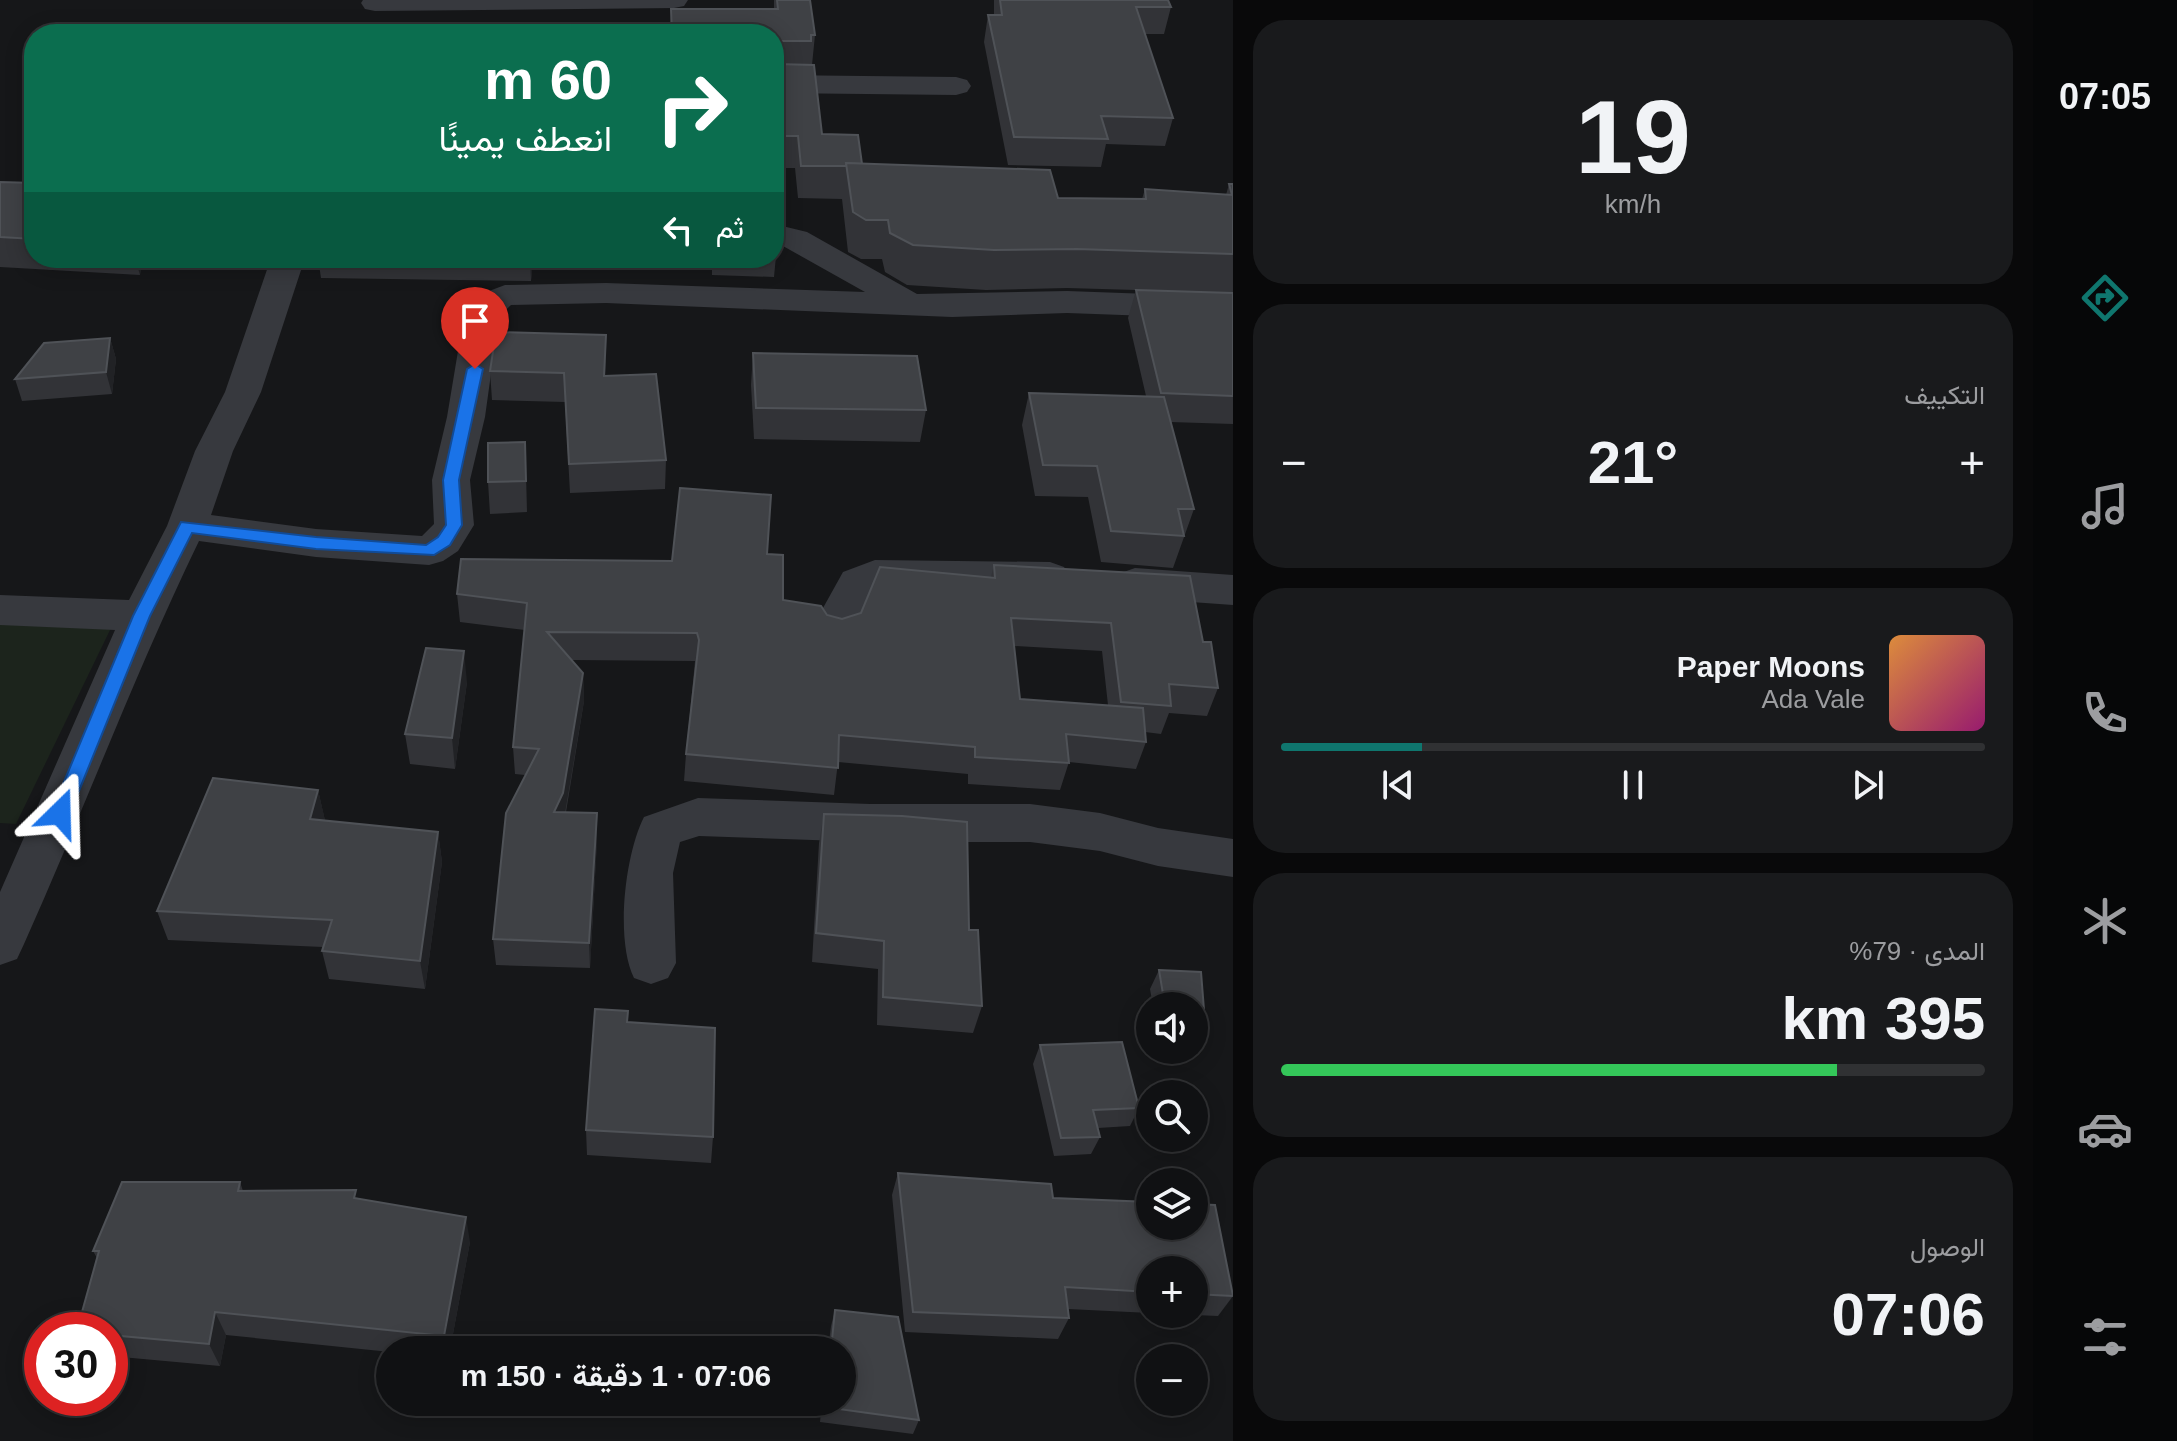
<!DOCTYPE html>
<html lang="ar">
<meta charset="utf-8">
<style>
:root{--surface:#101113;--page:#191a1c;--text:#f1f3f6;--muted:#9c9da0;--line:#303133;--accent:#0f766e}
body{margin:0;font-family:Arial,Vazirmatn,sans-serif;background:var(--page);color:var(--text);direction:rtl;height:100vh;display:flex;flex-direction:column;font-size:30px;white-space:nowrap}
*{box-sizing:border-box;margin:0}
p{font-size:26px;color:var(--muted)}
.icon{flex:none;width:44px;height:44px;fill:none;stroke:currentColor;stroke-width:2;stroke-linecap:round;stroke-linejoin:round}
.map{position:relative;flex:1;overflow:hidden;direction:ltr}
.panel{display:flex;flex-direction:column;gap:20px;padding:20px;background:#09090a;width:800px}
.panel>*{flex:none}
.guide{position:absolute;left:24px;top:24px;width:760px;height:244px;border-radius:32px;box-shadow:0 4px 20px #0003,0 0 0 2px var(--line);direction:rtl;background:#0b6e4f;color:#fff;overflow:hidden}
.buttons{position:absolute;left:1136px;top:992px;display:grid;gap:16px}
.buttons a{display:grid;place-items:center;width:72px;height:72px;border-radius:50%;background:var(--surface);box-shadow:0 4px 20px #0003,0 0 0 2px var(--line);font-size:40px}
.speed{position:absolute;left:24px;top:1312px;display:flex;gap:16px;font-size:40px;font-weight:700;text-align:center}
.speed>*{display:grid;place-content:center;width:104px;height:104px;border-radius:50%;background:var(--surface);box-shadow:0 4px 20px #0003,0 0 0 2px var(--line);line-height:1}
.speed .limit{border:12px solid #d22;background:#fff;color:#111}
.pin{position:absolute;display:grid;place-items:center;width:68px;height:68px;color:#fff;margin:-82px -34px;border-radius:50% 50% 50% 0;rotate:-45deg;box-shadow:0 0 8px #0007}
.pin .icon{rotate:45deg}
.me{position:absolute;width:88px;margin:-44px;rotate:22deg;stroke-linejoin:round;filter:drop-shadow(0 0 6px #0008)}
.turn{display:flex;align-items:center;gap:28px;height:168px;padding:0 40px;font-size:36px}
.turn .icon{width:104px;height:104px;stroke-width:2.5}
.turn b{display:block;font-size:56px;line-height:68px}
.then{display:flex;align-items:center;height:76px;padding:0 40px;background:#0003;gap:16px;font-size:30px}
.big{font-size:60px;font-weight:600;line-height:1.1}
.panel .widget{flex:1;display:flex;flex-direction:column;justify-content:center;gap:12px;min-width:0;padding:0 28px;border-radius:32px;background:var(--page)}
.panel .dial{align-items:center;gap:0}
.dial b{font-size:104px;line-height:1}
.song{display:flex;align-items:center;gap:24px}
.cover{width:96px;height:96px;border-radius:12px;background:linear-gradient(135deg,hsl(30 70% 55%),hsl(320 70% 35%))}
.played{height:8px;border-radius:4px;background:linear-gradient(90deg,var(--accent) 20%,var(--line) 20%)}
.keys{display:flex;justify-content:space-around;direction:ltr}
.heat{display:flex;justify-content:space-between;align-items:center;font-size:44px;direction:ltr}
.charge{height:12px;border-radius:6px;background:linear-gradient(90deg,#34c759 79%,var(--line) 0)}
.trip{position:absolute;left:376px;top:1336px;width:480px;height:80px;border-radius:40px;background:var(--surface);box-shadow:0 4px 20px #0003,0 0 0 2px var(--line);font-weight:600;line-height:80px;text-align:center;direction:rtl}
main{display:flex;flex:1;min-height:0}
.tab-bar{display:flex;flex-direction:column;width:144px;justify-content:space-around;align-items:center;background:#060708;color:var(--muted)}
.tab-bar .icon{width:56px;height:56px}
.tab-bar .current{color:var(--accent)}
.tab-bar b{font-size:36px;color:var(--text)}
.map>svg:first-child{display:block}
.green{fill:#1c241c}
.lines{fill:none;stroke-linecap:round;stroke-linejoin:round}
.minor{fill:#37393e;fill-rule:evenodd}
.wall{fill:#323337;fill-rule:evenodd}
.shaded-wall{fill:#212225}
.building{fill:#3f4145;stroke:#4f5257;stroke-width:2}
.route{fill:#1a73e8;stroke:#114b97;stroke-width:2}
</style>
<main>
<nav class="tab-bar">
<b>07:05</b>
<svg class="icon current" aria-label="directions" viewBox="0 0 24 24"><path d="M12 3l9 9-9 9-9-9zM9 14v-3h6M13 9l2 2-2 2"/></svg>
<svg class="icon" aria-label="music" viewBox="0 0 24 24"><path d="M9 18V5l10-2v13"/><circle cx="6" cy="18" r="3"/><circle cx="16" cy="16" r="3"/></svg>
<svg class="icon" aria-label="phone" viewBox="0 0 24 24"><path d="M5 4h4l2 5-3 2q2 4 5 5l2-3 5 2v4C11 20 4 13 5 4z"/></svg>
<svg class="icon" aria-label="climate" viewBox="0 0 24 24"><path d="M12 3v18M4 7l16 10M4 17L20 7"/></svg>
<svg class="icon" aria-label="car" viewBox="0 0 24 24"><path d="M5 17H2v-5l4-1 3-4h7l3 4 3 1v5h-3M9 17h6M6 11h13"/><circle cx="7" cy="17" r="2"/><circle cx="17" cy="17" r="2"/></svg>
<svg class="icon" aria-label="filters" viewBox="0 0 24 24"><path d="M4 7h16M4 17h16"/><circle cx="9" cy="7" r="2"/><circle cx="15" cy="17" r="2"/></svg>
</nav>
<section class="panel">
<div class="widget dial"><b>19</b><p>km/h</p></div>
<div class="widget"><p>التكييف</p>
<div class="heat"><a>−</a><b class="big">21°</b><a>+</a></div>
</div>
<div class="widget">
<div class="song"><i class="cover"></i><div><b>Paper Moons</b><p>Ada Vale</p></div></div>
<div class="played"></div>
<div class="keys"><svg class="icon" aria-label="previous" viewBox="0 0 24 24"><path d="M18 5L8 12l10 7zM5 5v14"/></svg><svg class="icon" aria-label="pause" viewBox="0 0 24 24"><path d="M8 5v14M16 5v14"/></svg><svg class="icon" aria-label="next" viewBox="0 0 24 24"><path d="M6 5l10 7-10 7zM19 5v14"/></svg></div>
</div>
<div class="widget"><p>المدى · 79%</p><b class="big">395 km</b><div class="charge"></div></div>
<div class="widget"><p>الوصول</p><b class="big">07:06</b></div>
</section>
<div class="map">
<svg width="1233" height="1441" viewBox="0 0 1233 1441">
<rect width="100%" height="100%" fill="#161719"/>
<polygon class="green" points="0,621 111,628 16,824 0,823"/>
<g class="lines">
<g class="minor">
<polygon points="363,0 688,0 684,6 674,8 375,11 365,9 361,3"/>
<polygon points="774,75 956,77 967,80 971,86 967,92 956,95 774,93"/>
<path d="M774 224 807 232 917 294 1067 291 1233 297V319L1067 313 952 317 606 303 511 305 499 316 485 417 470 480 474 525 458 551 443 561 429 565 316 557 199 541C135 673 84 810 24 944L17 959 0 965V892L115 630 0 625V595L129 600 167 526 195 451 225 392 271 258H305L261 392 233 451 211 515 316 529 422 536 434 524 432 480 447 417 464 315 481 294 505 285 606 283 865 292 783 246 774 244Z"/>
<polygon points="875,560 1050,562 1064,567 1070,577 1064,587 1050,592 880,589 873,592 854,640 839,644 824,640 818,629 823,608 843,572"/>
<polygon points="1135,568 1233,575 1233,605 1135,598 1121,593 1115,583 1121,573"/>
<path d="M698 798 870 804H1030L1100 813 1158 828 1233 839V877L1158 866 1100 851 1030 842H870L699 836 680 842 673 873 676 963 668 978 651 984 634 978C615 940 625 854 644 817Z"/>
</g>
</g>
<g class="wall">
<polygon points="774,0 810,0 815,35 812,65 822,134 862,164 1058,198 1142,199 1145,189 1226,195 1229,184 1233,184 1233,424 1170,422 1194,509 1173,568 1101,562 1088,497 1035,496 1022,425 1029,393 1146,396 1128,318 1136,290 1067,288 986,290 907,285 885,272 882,259 861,259 848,252 842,199 798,198 795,168 774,168 774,34 670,34 671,9 774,9"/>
<polygon points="994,0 1168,0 1171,7 1164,34 1145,34 1173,118 1165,146 1106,144 1101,167 1008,165 984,42 988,15 994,15"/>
<polygon points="0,182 34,183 34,258 142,258 140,275 0,267"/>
<polygon points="774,235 776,256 774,277 712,275 712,258 774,258"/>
<polygon points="318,258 533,258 531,281 321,278"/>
<polygon points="606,335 605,376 666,460 665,489 570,493 565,402 492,400 490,371"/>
<polygon points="110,338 116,359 112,394 22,401 15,379"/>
<polygon points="753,353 926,410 920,442 754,439 751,385"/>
<polygon points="526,473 527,512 490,514 488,482"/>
<path d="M767 554 783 600 842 619 991 577 994 565 1203 642 1218 688 1207 716 1169 713 1161 734 1145 732 1146 742 1136 769 1069 762 1060 790 968 784V774L838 762 834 795 684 781 686 754 695 661 572 660 583 673 584 701 566 812 597 813V840L590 968 496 965 493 939 525 775 515 774 513 747 525 630 460 622 457 594 672 561ZM1014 646 1102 651 1108 705 1020 699Z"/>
<polygon points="467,682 455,769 410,764 405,734"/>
<polygon points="318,790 325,821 438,832 442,862 425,989 329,979 322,951 323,947 168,940 157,911"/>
<polygon points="824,814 969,930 982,1006 973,1033 877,1025 878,969 812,962 819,843"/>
<polygon points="1159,970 1204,1010 1194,1029 1194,1006 1153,1006 1150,989"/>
<polygon points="628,1011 627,1023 713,1137 711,1163 587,1155 586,1130"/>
<polygon points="1040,1045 1139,1108 1130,1126 1098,1128 1100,1137 1091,1154 1054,1156 1033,1064"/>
<polygon points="898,1173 1051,1184 1053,1198 1150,1202 1150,1226 1194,1226 1194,1204 1215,1205 1233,1296 1218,1316 1171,1314 1194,1314 1194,1270 1150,1270 1150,1313 1068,1309 1069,1318 1058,1339 905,1332 892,1195"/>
<polygon points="240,1182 243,1191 359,1198 470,1242 450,1350 390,1350 390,1352 226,1335 220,1366 110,1356 110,1330 97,1258 93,1251"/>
<polygon points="835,1310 919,1420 913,1434 820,1422 822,1402 842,1402 842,1350 828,1350 831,1326"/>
</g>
<g class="shaded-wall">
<polygon points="135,258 142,258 140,275"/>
<polygon points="530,258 533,258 531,281"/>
<polygon points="606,335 606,363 604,404 604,376"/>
<polygon points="110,338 116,359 112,394 106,372"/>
<polygon points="464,651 467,682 455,769 452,738"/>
<polygon points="583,673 584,701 564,819 554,812"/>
<polygon points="318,790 325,820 317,849 310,819"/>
<polygon points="597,813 597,840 590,968 589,943"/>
<polygon points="438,832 442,862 425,989 420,961"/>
<polygon points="466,1217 470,1242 450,1350 447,1350 444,1336"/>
<polygon points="215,1312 226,1335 220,1366 209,1344"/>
</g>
<g class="building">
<polygon points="777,0 810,0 815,35 811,35 811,41 774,41 774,48 774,34 672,34 671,9 778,9"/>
<polygon points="1000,0 1168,0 1171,7 1136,7 1173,118 1101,116 1108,139 1014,137 988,15 1002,15"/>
<polygon points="774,62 776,64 814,65 822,134 858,135 862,164 846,163 846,166 801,166 798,136 774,136"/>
<polygon points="846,163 1050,170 1058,198 1146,199 1145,189 1232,195 1229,184 1233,184 1233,254 1077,249 994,250 913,245 890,233 888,220 866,220 853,212"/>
<polygon points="0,182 34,183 34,239 0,237"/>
<polygon points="1136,290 1233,293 1233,396 1161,393"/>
<polygon points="496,332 606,335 604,376 656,374 666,460 569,464 564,373 490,371"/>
<polygon points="110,338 106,372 15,379 44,343"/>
<polygon points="753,353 917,356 926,410 756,408"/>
<polygon points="1029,393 1164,397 1194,509 1178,509 1184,536 1111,531 1097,466 1043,465"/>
<polygon points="525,442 526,481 488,482 488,443"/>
<polygon points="680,488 771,495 767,554 783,555 783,600 821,606 827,615 842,619 861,613 880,567 995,578 994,565 1190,576 1203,642 1211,642 1218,688 1169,684 1171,706 1121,702 1111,623 1011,618 1020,699 1143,708 1146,742 1066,734 1069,763 975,757 975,747 839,735 838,768 686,754 699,640 697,633 547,632 583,673 563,793 554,812 597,813 589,943 493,939 506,813 539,749 513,747 527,603 457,594 461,559 672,561"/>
<polygon points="426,648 464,651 452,738 405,734"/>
<polygon points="213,778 318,790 310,819 438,832 420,961 322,951 332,920 157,911"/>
<polygon points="824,814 902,816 967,822 969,930 978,930 982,1006 883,997 884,941 816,933"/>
<polygon points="1159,970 1201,972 1204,1010 1194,1010 1194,1006 1165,1006"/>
<polygon points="595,1009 628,1011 627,1022 715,1028 713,1137 586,1130"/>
<polygon points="1122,1042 1139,1108 1093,1110 1100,1137 1061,1138 1040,1045"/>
<polygon points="898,1173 1051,1184 1053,1198 1150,1202 1150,1226 1194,1226 1194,1204 1215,1205 1233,1296 1194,1294 1194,1270 1150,1270 1150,1292 1065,1287 1069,1318 913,1312"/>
<polygon points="122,1182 240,1182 238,1191 356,1190 354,1198 466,1217 444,1336 215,1312 209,1344 110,1335 110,1330 77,1330 99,1251 93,1251"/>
<polygon points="835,1310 898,1317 919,1420 824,1407 825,1402 842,1402 842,1350 831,1350"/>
</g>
<polygon class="route" points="475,364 483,369 459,480 462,525 450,545 434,555 316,549 192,533 150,616 70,813 67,819 54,819 51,813 133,616 181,522 316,537 426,545 438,537 446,525 443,480 467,369"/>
</svg>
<div class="buttons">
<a><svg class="icon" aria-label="sound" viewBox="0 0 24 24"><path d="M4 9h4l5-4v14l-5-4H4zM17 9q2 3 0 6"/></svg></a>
<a><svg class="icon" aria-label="search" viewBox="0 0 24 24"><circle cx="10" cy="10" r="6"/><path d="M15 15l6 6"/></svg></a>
<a><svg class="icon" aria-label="layers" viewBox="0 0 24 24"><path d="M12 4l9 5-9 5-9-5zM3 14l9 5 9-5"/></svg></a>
<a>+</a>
<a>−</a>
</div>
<div class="speed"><div class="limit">30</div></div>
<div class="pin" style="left:475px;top:369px;background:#d93025"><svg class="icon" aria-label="arrive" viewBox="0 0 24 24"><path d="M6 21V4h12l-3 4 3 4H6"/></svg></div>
<svg class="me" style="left:60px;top:813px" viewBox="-20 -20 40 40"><path d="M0-17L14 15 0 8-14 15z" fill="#1a73e8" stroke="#fff" stroke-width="4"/></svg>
<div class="trip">07:06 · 1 دقيقة · 150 m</div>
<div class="guide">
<div class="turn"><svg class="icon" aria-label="right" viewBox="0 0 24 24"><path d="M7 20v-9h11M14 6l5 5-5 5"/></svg><div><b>60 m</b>انعطف يمينًا</div></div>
<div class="then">ثم<svg class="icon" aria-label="left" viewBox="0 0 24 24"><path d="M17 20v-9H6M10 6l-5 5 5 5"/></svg></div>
</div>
</div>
</main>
